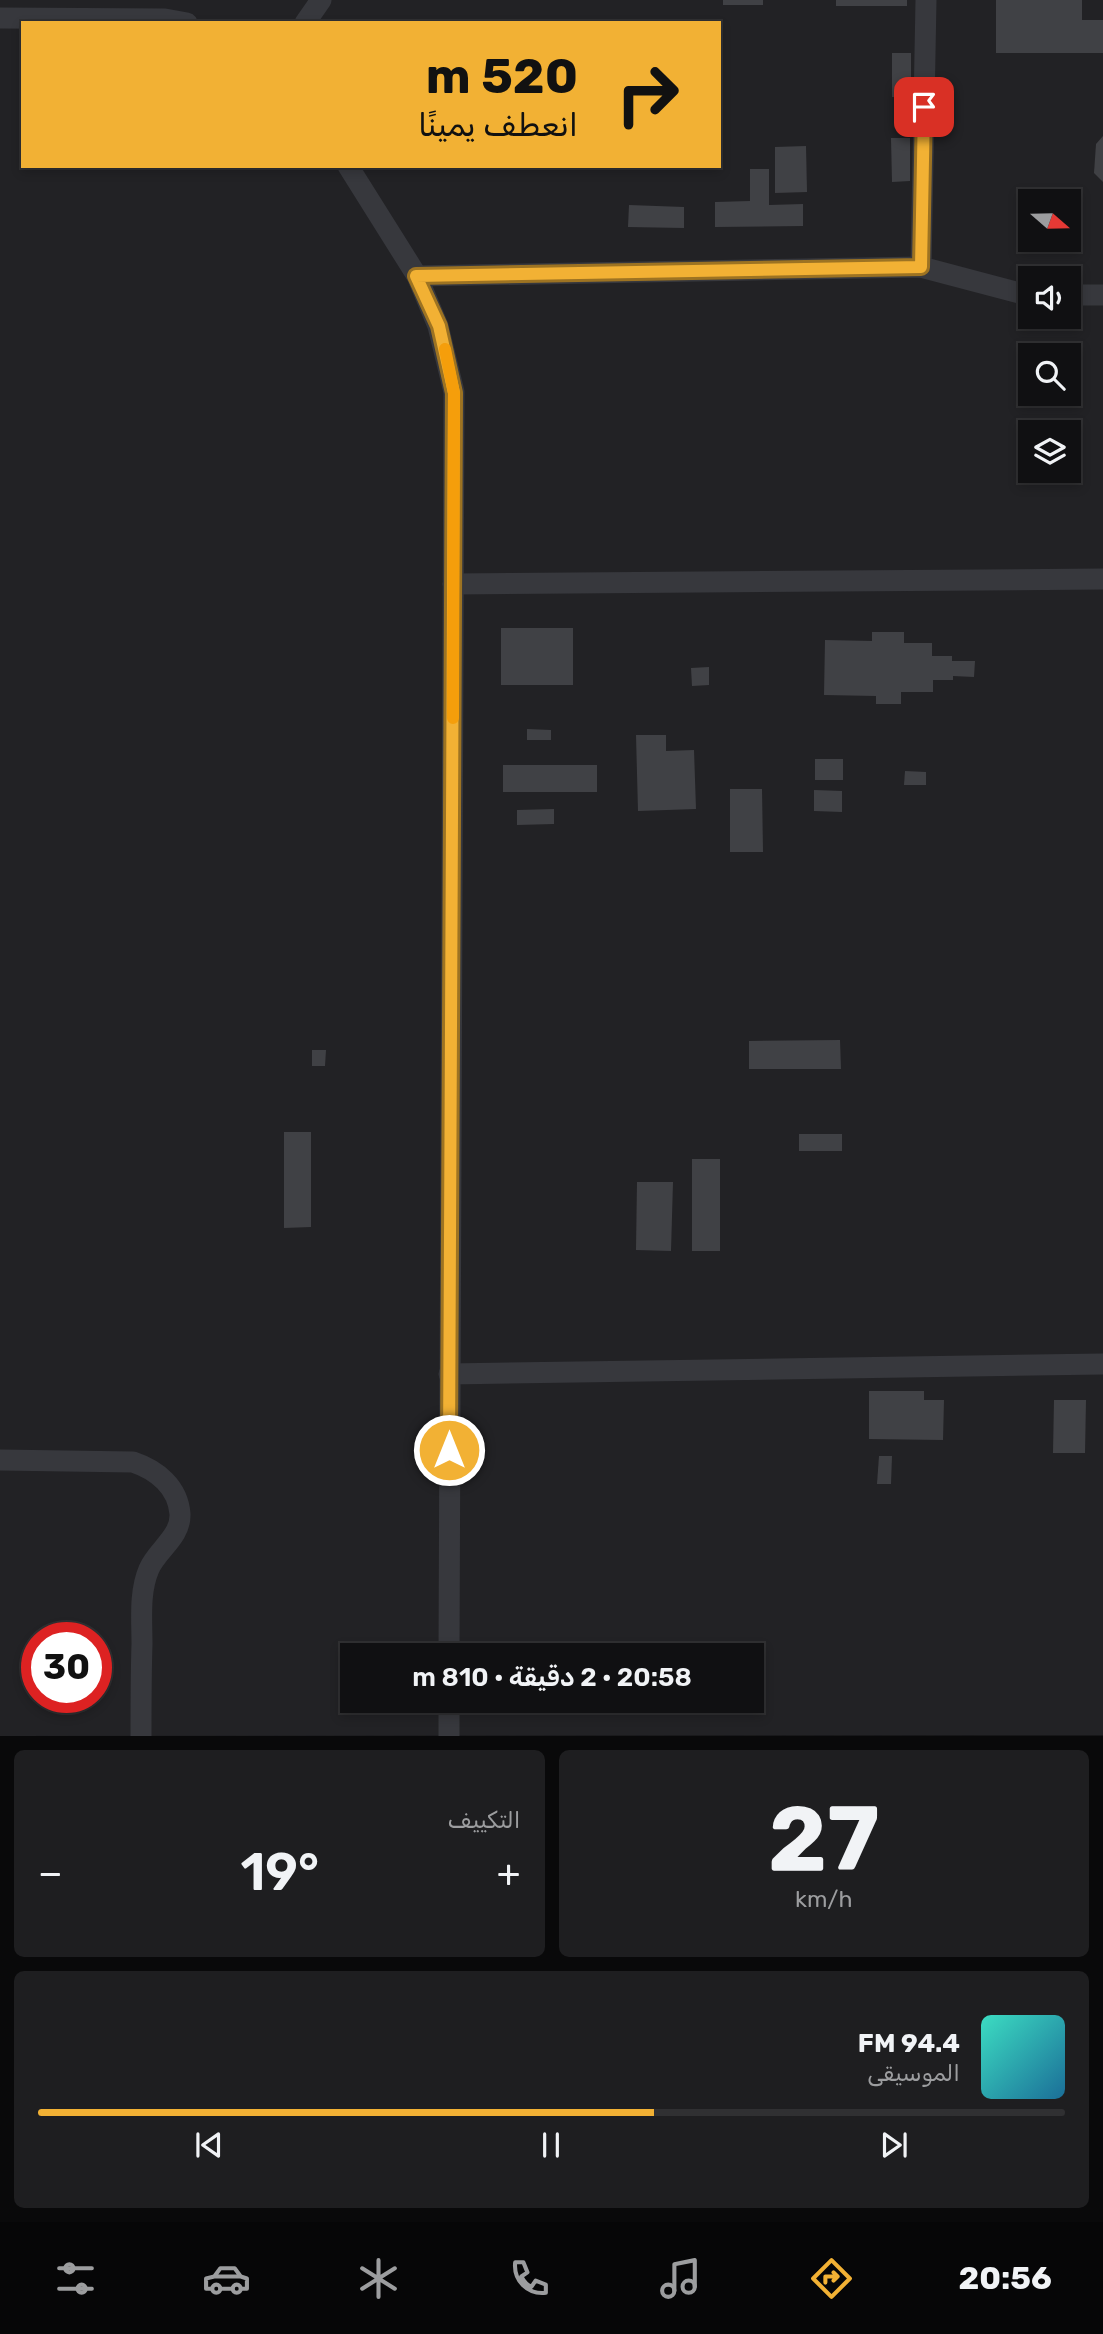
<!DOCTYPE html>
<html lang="ar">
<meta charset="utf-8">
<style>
:root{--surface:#101012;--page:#1e1e20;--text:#f1f3f6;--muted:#9c9d9f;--line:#303032;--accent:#f2b134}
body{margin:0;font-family:Rubik,Cairo,sans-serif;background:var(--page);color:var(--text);direction:rtl;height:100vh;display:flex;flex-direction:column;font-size:26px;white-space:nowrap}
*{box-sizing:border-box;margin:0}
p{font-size:23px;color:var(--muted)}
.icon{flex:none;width:38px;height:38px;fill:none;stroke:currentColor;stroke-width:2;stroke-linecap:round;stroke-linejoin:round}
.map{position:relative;height:1736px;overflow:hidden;direction:ltr}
.sheet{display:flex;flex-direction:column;gap:14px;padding:14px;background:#09090a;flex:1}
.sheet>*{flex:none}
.guide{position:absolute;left:21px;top:21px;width:700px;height:147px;border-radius:0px;box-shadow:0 4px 10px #0003,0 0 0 2px var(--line);direction:rtl;background:#f2b134;color:#111;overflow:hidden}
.needle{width:46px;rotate:110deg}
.buttons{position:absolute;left:1018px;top:189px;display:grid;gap:14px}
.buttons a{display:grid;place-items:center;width:63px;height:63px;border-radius:0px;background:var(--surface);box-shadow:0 4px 10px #0003,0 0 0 2px var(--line);font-size:35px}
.speed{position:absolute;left:21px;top:1622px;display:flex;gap:14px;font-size:35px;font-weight:700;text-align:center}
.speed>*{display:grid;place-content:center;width:91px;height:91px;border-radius:50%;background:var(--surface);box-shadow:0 4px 10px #0003,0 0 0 2px var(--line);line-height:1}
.speed .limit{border:10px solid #d22;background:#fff;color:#111}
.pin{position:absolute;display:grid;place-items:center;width:60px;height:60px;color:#fff;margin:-30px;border-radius:14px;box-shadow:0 4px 10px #0006}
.me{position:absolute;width:77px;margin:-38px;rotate:0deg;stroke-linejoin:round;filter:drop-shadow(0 0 5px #0008)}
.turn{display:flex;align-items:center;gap:24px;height:147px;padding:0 28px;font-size:32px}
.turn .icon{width:91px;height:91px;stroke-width:2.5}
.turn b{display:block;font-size:49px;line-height:60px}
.big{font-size:52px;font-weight:600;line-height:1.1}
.sheet .tile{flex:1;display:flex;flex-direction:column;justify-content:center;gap:10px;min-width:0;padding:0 24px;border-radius:10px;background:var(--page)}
.sheet .dial{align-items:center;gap:0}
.dial b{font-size:91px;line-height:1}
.song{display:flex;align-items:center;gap:21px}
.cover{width:84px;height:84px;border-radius:10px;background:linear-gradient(135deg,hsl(170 70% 55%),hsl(200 70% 35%))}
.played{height:7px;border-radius:4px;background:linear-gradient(90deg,var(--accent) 60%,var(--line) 60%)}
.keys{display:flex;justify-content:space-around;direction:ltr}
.heat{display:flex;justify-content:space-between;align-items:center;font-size:38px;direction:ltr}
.sheet .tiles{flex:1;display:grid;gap:14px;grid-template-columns:1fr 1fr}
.tile:last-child{grid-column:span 2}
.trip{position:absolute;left:340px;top:1643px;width:424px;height:70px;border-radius:0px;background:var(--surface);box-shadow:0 4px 10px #0003,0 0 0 2px var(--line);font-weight:600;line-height:70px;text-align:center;direction:rtl}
.tab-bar{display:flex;height:112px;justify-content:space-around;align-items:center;background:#060607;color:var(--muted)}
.tab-bar .icon{width:49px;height:49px}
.tab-bar .selected{color:var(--accent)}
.tab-bar b{font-size:32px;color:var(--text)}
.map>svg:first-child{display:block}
.built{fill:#222225;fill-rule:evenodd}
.building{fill:#404145}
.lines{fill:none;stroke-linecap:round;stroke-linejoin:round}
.minor{stroke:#37383d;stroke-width:21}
.route-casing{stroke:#9d7322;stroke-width:18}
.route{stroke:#f2b134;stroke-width:12}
.slow{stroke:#f59e0b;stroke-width:12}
</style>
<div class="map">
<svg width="1103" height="1736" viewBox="0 0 1103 1736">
<rect width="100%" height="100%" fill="#161618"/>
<path class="built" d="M0 0H1103V1735L0 1736ZM23 23H719V166H23ZM1031 201H1069V240H1031ZM1031 278H1069V317H1031ZM1031 355H1069V394H1031ZM1031 432H1069V471H1031ZM37 1638H96V1698H37ZM352 1656H751V1701H352Z"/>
<g class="building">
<rect x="723" y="0" width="40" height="5"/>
<rect x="836" y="0" width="71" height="6"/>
<polygon points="996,0 1082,0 1082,20 1103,20 1103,53 996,53"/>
<rect x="892" y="53" width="19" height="44"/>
<polygon points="1103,136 1103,182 1094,173 1096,144"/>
<polygon points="891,138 910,138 910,181 892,182"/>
<polygon points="806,146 807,192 775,193 775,147"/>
<polygon points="750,169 769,169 769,205 803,204 803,226 715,227 715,202 750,201"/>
<polygon points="629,205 684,207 684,228 628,227"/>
<rect x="501" y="628" width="72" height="57"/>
<polygon points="872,632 904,632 904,643 932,643 932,656 952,656 952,661 975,661 974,677 953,676 953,680 933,680 933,692 901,692 901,704 876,704 876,696 824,695 825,640 872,641"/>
<polygon points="709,667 709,685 692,686 691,668"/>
<polygon points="527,729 551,730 551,740 527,740"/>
<polygon points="636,735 666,735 666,751 694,750 696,809 638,811"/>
<rect x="815" y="759" width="28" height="21"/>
<rect x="503" y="765" width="94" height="27"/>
<polygon points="905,771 926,772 926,785 904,785"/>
<polygon points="730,789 762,789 763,852 730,852"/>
<polygon points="814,790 842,791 842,812 814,811"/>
<polygon points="554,809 554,824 517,825 517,810"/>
<polygon points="840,1040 841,1069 749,1069 749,1041"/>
<polygon points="312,1050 326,1050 325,1066 312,1066"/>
<polygon points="284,1132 311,1132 311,1227 284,1228"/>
<rect x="799" y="1134" width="43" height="17"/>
<rect x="692" y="1159" width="28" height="92"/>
<polygon points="637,1182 673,1182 671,1251 636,1250"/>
<polygon points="869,1391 924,1391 924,1400 944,1400 943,1440 869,1439"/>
<polygon points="1054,1400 1086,1400 1085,1453 1053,1453"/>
<polygon points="879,1456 892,1456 891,1484 877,1484"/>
</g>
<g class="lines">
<g class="minor">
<polyline points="0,18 165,19 187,23"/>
<polyline points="305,23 321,0"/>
<polyline points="348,166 417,276 438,326 454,392 449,1656"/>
<polyline points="921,267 926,0"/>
<polyline points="417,276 921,267 1031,296"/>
<polyline points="1069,295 1103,295"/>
<polyline points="453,584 1103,579"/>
<polyline points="449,1374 1103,1364"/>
<path d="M0 1460 133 1462C157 1470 178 1487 180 1514 181 1537 157 1550 149 1569 139 1592 142 1620 142 1644 141 1674 141 1705 141 1736"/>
<polyline points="449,1736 449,1701"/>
</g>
</g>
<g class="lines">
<defs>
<polyline id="route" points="449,1450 454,393 439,326 416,276 921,267 924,107"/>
</defs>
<use href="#route" class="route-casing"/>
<use href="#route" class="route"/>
<polyline class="slow" points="445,349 454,393 453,718"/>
</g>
</svg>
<div class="buttons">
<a><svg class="needle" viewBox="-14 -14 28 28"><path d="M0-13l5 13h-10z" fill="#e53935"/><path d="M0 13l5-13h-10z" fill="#9c9d9f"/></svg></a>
<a><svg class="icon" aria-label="sound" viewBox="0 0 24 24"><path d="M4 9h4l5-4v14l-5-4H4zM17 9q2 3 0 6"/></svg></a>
<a><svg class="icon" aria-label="search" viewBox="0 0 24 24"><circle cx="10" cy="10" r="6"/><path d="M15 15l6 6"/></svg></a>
<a><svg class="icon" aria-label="layers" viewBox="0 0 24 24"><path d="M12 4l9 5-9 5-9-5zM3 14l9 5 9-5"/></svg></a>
</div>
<div class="speed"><div class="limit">30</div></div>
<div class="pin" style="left:924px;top:107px;background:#d93025"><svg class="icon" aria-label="arrive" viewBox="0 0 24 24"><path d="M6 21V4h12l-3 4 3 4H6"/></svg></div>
<svg class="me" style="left:449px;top:1450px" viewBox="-20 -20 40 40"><circle r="17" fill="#f2b134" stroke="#fff" stroke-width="3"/><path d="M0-11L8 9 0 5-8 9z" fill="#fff"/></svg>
<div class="trip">20:58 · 2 دقيقة · 810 m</div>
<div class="guide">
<div class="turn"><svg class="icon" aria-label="right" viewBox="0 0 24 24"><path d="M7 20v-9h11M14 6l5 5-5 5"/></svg><div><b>520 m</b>انعطف يمينًا</div></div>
</div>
</div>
<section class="sheet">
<div class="tiles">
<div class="tile dial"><b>27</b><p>km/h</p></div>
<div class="tile"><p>التكييف</p>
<div class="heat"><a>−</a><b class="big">19°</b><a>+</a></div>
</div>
<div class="tile">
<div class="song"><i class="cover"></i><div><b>94.4 FM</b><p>الموسيقى</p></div></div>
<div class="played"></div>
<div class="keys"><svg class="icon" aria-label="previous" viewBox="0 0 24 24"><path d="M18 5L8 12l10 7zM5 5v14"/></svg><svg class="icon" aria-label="pause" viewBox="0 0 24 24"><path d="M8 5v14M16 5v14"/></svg><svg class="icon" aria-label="next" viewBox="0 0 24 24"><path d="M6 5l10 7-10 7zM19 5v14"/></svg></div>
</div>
</div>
</section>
<nav class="tab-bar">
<b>20:56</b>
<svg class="icon selected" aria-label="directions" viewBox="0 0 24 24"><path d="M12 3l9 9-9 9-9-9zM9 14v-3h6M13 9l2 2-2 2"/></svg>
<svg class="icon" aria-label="music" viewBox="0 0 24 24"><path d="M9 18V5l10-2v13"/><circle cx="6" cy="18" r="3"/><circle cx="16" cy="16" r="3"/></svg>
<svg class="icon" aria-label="phone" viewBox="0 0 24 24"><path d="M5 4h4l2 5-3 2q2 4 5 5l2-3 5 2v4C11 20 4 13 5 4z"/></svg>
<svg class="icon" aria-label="climate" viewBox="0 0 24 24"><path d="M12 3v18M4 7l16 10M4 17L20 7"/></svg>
<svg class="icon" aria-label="car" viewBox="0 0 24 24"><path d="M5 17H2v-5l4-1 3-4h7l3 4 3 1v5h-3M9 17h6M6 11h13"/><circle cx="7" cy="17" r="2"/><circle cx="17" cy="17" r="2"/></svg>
<svg class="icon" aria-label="filters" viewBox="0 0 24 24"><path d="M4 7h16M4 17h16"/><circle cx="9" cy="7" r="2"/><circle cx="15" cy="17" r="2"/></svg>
</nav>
